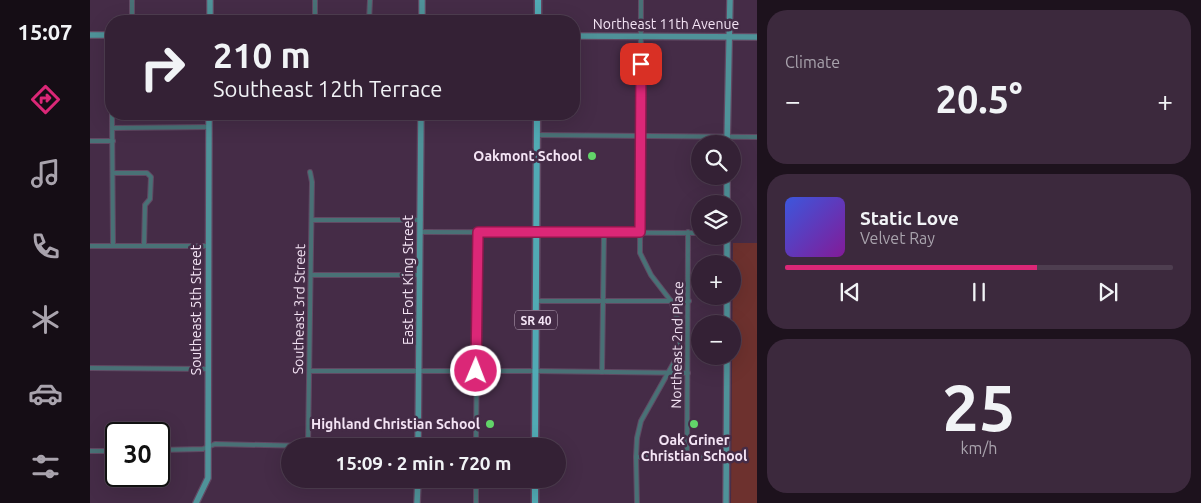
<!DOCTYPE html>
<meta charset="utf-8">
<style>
:root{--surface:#342135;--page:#3c293d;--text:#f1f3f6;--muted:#a9a3ad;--line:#4e3e50;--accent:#db2777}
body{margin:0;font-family:Ubuntu,sans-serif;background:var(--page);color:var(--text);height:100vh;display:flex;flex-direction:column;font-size:19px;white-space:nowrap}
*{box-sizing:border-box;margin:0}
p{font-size:16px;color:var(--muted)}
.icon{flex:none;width:28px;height:28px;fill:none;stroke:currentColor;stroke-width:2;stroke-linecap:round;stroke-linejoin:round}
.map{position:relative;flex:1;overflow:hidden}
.sheet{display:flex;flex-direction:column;gap:10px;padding:10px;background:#1d121d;width:444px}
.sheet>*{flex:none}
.banner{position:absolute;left:15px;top:15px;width:475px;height:105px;border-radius:20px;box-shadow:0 5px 20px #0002,0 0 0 1px var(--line);background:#342135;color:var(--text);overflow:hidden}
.buttons{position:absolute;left:601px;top:135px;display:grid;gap:10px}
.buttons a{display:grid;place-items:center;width:50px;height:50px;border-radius:50%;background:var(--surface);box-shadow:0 5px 20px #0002,0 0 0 1px var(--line);font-size:25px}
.speed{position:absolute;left:15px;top:422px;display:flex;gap:10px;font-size:25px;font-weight:700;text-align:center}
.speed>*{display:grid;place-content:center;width:65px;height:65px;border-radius:50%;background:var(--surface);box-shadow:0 5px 20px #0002,0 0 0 1px var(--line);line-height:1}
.speed .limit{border:2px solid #111;border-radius:8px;background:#fff;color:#111}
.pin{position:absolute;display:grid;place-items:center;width:42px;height:42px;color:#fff;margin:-21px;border-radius:10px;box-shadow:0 2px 8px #0006}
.me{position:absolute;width:55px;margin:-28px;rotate:1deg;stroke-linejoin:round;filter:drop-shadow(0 0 4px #0008)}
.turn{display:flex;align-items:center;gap:18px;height:105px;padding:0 25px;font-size:22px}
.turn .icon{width:65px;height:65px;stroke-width:2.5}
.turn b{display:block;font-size:35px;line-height:42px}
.big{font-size:38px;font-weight:700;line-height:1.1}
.sheet .widget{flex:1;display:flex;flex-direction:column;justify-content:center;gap:8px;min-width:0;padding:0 18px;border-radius:20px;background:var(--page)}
.sheet .dial{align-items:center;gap:0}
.dial b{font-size:65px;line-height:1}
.song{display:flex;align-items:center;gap:15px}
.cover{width:60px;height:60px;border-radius:8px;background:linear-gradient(135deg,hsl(230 70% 55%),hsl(290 70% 35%))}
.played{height:5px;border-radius:2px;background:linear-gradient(90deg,var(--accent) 65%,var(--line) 65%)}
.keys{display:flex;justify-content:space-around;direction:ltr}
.heat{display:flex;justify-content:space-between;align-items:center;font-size:28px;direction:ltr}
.trip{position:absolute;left:191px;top:438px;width:285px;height:50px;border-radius:25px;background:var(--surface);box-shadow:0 5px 20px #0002,0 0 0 1px var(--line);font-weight:700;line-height:50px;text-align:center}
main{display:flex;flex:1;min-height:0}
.dock{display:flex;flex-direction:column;width:90px;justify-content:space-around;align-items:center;background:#150d15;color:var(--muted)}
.dock .icon{width:35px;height:35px}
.dock .on{color:var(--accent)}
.dock b{font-size:22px;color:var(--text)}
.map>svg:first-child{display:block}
.green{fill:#6d312e}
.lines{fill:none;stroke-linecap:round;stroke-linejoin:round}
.street-casing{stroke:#614963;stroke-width:6}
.secondary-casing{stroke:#614963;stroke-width:8}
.primary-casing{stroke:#614963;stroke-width:9}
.street{stroke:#497176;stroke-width:4}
.secondary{stroke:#4f9299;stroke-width:5.5}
.primary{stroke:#51aab4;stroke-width:6}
.route-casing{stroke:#8e194d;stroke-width:12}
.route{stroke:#db2777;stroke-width:9}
.poi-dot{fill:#62d469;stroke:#452c47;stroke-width:2}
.labels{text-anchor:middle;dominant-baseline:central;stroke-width:5;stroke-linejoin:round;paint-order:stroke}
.shield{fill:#452c47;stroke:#c0adc1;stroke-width:1}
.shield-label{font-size:12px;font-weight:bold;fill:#f4e4f5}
.street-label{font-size:14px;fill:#f4e4f5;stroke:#452c47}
.poi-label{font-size:14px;font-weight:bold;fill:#f4e4f5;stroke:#452c47;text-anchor:end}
</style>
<main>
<nav class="dock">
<b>15:07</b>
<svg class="icon on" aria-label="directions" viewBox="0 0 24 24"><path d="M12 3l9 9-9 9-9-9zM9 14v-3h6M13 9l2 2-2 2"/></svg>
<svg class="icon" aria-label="music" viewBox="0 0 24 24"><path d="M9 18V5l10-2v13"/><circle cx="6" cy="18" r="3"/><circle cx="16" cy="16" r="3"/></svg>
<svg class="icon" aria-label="phone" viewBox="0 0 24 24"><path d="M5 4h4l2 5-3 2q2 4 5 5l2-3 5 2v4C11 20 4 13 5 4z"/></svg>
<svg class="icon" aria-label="climate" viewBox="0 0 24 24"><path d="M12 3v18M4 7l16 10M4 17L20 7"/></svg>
<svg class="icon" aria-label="car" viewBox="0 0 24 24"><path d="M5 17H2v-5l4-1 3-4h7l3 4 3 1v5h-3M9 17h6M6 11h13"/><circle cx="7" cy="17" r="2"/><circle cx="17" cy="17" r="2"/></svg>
<svg class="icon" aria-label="filters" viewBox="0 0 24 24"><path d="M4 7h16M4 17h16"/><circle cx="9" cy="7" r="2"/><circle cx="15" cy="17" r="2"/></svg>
</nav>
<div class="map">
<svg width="668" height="503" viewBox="0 0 668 503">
<rect width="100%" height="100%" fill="#452c47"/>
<polygon class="green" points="643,243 667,243 667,503 641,503"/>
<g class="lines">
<defs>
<g id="street">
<polyline points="42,21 42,0"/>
<polyline points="225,21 225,0"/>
<polyline points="279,21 280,0"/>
<polyline points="20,35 21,87"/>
<polyline points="22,114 23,245"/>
<polyline points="23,128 119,127"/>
<polyline points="447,135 668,137"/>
<polyline points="0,141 23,141"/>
<polyline points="23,173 57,173 61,177 60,199 55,205 54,246"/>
<polyline points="222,220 331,220"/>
<polyline points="330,232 610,233"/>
<polyline points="0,246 119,246"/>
<polyline points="222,275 330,275"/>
<polyline points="446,301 599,301"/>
<polyline points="0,368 119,369"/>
<polyline points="220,371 446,371 598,373"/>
<polyline points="512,372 514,232"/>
<polyline points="218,446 222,182 220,172"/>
<polyline points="386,446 388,232"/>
<polyline points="69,450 113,449 125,444 218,446 328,445"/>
<polyline points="0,451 26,451"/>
<polyline points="546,457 636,458"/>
<polyline points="597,458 598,232"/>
<polyline points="386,503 386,479"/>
<polyline points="547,503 546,457 547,438 551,421 587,357 591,338 589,323 581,301 561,275 550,253 551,0"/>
</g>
<g id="secondary">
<polyline points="120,21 120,0"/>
<polyline points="332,21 332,0"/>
<polyline points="0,35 21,35"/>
<polyline points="484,36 668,37"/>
<polyline points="637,144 640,0"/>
<polyline points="637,176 637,204"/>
<polyline points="637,264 637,236"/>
<polyline points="637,324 637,296"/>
<polyline points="328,446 331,114"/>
<polyline points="106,503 118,478 119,114"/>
<polyline points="327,503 328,479"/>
<polyline points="636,503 637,356"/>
</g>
<g id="primary">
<polyline points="448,21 448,0"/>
<polyline points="445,446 447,114"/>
<polyline points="445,503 445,479"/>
</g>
</defs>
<use href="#street" class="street-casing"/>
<use href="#secondary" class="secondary-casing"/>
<use href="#primary" class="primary-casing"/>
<use href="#street" class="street"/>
<use href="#secondary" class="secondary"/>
<use href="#primary" class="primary"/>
</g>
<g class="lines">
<defs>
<polyline id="route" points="386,371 388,232 550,232 551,64"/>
</defs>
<use href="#route" class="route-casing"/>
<use href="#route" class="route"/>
</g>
<g class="poi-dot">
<circle cx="502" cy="156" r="5"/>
<circle cx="400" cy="424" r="5"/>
<circle cx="604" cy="424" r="5"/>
</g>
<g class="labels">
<rect class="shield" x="425" y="310.5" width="42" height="19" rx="4"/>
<g class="shield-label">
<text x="446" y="320">SR 40</text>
</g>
<g class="street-label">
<text x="576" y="24">Northeast 11th Avenue</text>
<text transform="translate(318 280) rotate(-90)">East Fort King Street</text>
<text transform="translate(209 309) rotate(-89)">Southeast 3rd Street</text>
<text transform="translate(106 310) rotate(-90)">Southeast 5th Street</text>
<text transform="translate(587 345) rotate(-89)">Northeast 2nd Place</text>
</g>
<g class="poi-label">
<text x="492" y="156">Oakmont School</text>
<text x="390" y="424">Highland Christian School</text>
<text x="604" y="440" text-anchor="middle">Oak Griner<tspan x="604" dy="16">Christian School</tspan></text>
</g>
</g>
</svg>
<div class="buttons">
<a><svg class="icon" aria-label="search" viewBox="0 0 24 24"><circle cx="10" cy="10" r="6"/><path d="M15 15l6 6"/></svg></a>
<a><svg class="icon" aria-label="layers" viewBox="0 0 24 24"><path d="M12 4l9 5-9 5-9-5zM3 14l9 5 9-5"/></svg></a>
<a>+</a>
<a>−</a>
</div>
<div class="speed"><div class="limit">30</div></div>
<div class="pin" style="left:551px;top:64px;background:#d93025"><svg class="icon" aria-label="arrive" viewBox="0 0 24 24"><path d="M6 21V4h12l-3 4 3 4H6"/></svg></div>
<svg class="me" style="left:386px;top:371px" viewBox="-20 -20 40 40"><circle r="17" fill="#db2777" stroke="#fff" stroke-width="3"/><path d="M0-11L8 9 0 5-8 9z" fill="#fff"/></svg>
<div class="trip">15:09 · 2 min · 720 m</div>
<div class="banner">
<div class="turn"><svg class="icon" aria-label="right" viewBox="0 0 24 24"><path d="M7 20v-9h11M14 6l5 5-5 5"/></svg><div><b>210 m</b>Southeast 12th Terrace</div></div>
</div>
</div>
<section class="sheet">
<div class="widget"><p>Climate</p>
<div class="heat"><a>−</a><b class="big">20.5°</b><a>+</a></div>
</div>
<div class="widget">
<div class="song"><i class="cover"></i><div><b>Static Love</b><p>Velvet Ray</p></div></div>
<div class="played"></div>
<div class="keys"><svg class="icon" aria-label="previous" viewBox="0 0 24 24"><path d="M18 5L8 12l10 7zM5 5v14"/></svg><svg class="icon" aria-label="pause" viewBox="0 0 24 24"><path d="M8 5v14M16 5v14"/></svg><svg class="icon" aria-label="next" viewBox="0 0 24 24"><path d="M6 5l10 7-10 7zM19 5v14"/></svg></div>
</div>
<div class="widget dial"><b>25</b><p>km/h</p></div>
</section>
</main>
